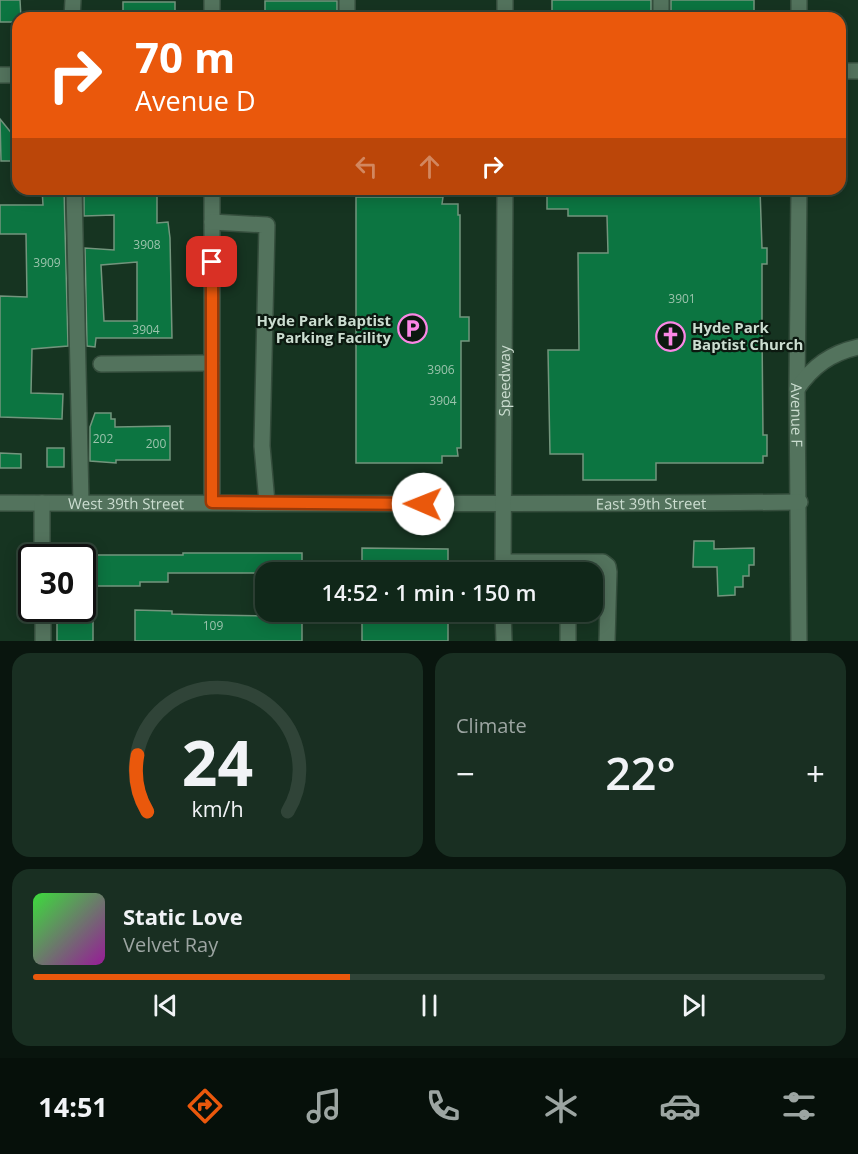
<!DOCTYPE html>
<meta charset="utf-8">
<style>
:root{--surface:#102719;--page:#192f22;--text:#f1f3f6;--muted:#9ca5a2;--line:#304438;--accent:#ea580c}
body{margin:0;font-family:"Open Sans",sans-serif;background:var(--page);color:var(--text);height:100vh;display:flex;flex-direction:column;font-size:22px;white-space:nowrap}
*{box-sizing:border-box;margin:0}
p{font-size:20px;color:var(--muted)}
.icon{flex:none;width:33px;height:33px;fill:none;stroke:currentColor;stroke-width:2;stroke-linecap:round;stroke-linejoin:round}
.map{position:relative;height:641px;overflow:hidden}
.side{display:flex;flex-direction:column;gap:12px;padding:12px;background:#09150e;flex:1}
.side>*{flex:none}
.banner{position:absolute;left:12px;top:12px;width:834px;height:183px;border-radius:18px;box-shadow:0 3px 15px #0003,0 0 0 2px var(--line);background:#ea580c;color:#fff;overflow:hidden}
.speed{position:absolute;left:18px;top:544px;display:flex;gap:12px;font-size:30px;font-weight:700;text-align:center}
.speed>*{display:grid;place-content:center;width:78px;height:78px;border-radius:50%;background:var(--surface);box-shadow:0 3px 15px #0003,0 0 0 2px var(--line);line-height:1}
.speed .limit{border:3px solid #111;border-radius:9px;background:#fff;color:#111}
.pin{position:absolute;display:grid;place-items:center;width:51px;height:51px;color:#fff;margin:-26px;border-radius:12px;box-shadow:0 3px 9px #0006}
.me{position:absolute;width:66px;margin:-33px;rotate:271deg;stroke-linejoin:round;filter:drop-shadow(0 0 4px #0008)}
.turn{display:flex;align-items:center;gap:21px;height:126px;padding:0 24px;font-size:27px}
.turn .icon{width:78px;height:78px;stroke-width:2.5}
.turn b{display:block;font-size:42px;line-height:51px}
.lanes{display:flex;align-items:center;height:57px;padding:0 24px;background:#0003;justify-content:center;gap:30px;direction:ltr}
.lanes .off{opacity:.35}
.big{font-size:45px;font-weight:600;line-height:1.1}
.side .tile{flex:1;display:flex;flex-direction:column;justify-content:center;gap:9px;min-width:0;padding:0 21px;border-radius:18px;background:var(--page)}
.side .dial{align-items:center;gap:0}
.dial svg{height:156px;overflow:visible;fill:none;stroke:var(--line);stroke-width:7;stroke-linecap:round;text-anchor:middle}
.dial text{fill:var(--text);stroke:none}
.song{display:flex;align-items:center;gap:18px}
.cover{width:72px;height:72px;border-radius:9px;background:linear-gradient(135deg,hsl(120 70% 55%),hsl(300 70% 35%))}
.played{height:6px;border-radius:3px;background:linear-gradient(90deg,var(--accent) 40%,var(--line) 40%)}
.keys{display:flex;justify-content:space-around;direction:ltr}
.heat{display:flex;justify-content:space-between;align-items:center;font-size:33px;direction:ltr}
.side .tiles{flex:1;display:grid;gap:12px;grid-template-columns:1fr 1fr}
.tile:last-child{grid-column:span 2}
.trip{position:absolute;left:255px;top:562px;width:348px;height:60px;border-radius:18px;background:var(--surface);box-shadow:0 3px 15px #0003,0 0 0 2px var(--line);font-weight:600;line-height:60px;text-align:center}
.tab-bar{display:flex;height:96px;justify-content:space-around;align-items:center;background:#06100a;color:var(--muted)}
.tab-bar .icon{width:42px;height:42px}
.tab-bar .current{color:var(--accent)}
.tab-bar b{font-size:27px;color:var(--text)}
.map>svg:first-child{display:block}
.building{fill:#0c7541;stroke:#73957d;stroke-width:1.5;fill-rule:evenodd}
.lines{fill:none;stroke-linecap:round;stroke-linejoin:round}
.minor-casing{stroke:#354e3d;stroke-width:18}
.minor{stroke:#53735d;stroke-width:15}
.route-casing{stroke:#983908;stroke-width:15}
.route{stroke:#ea580c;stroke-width:10}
.labels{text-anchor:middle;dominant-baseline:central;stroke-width:4.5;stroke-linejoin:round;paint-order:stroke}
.number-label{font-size:12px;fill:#9bc3ac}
.poi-label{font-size:15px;font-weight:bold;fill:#cbddd0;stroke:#0c1910;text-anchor:end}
.street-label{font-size:15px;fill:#cbddd0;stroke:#0c1910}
</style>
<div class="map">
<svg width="858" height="641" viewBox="0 0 858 641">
<rect width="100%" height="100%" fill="#163421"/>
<g class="building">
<polygon points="0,0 20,0 21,18 18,18 18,22 0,22"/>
<rect x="552" y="0" width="99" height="18"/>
<rect x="671" y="0" width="83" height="18"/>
<rect x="265" y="1" width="72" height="17"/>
<rect x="123" y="2" width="52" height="16"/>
<polygon points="0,119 13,135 18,135 18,161 1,161"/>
<polygon points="42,189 64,189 68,346 32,349 31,393 63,394 62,419 0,417 0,296 27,297 26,234 0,234 0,205 43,205"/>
<path d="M84 189H157V223L168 222 170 238 172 338H96L95 347 87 346 85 248 114 250V215L84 216ZM137 262V321H104L101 265Z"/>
<polygon points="547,189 760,189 762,248 767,248 767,264 762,264 762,333 763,435 767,435 767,456 763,456 763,463 656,463 656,480 583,480 583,454 550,454 548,350 579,350 578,253 608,253 607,216 568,216 568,209 547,209"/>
<polygon points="356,197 443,197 442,204 458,204 458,215 460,215 460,317 469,317 469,341 461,341 461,448 457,448 458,456 442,456 442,463 356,463"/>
<polygon points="95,413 111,413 111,419 115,419 115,427 170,426 170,460 116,460 116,463 90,461 90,427"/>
<rect x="47" y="448" width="17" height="19"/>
<polygon points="0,453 21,454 21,468 0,468"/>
<polygon points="694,541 714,541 714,549 754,548 754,565 749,565 749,576 743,576 743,587 735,587 735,595 718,596 717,567 693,567"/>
<polygon points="362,548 448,549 448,573 362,573"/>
<polygon points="183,553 302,553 302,573 168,573 168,582 140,582 140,586 82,586 82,555 183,555"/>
<polygon points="59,609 93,609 93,641 57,641 57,611"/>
<polygon points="135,610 172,611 172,614 210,615 268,616 268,612 302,612 302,641 135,641"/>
<rect x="362" y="612" width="86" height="29"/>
</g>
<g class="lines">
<defs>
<g id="minor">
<polyline points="212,0 212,18"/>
<polyline points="347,0 347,18"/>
<polyline points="505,0 505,18"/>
<polyline points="72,18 73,0"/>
<polyline points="661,18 661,0"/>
<polyline points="799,18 799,0"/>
<polyline points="840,71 858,71"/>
<polyline points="0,75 18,75"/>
<polyline points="74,189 81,503"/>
<polyline points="212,189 212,502"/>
<path id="s1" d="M799 189 797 389 799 641"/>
<polyline points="212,222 267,225 262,446 267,503"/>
<polyline points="101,364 212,363"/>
<path d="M797 389C813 366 831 353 858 347"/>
<path id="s2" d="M0 503C267 503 533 505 800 502"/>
<polyline points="42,503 42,558"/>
<polyline points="503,562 603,562 608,566 609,572 607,641"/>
<path id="s3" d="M503 573 505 189"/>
<polyline points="43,609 43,641"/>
<polyline points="503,612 504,641"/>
<polyline points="568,612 568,641"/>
</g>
</defs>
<use href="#minor" class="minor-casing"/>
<use href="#minor" class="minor"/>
</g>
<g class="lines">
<defs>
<polyline id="route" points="212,262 212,502 423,504"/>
</defs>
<use href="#route" class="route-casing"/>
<use href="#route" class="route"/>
</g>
<defs>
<symbol id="parking-ring" viewBox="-11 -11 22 22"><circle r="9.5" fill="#0c1910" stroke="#fb87e5" stroke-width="1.5"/><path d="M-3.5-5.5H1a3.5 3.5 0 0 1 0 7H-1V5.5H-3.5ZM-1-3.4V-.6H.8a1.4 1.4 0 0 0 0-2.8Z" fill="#fb87e5"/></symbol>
<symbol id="church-ring" viewBox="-11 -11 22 22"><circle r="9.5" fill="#0c1910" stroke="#fb87e5" stroke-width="1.5"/><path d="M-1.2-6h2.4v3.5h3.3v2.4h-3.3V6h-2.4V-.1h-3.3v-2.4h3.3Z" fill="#fb87e5"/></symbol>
</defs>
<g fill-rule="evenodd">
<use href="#parking-ring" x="396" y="312" width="33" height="33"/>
<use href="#church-ring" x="654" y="320" width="33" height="33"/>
</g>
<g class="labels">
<g class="number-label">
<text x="147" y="244">3908</text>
<text x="47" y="262">3909</text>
<text x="682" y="298">3901</text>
<text x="146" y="329">3904</text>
<text x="441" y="369">3906</text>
<text x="443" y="400">3904</text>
<text x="103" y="438">202</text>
<text x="156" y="443">200</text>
<text x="213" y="625">109</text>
</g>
<g class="poi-label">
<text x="391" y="320">Hyde Park Baptist<tspan x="391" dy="17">Parking Facility</tspan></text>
<text x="692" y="327" text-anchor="start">Hyde Park<tspan x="692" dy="17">Baptist Church</tspan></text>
</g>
<g class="street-label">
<text stroke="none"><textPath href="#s3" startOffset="192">Speedway</textPath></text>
<text stroke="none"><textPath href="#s1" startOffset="226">Avenue F</textPath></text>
<text stroke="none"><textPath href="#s2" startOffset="126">West 39th Street</textPath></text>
<text stroke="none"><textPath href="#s2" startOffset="651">East 39th Street</textPath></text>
</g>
</g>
</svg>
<div class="speed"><div class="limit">30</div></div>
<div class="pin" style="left:212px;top:262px;background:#d93025"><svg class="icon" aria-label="arrive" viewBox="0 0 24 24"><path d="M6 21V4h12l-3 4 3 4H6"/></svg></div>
<svg class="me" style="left:423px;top:504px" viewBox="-20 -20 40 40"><circle r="19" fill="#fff"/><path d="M0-13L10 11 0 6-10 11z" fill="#ea580c"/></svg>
<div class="trip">14:52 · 1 min · 150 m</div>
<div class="banner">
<div class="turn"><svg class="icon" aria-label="right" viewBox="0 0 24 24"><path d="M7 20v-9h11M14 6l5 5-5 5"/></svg><div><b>70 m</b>Avenue D</div></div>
<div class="lanes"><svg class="icon off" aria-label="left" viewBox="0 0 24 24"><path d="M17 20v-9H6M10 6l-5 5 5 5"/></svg><svg class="icon off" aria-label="ahead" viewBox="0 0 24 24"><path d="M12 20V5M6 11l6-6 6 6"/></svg><svg class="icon" aria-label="right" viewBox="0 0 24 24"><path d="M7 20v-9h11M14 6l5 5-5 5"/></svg></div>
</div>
</div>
<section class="side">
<div class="tiles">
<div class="tile dial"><svg viewBox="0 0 100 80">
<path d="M14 69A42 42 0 1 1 86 69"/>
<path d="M14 69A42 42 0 0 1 9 40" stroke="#ea580c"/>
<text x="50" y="56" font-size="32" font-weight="700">24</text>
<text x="50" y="72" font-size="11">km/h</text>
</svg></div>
<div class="tile"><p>Climate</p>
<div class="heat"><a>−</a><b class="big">22°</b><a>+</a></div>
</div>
<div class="tile">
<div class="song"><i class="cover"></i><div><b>Static Love</b><p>Velvet Ray</p></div></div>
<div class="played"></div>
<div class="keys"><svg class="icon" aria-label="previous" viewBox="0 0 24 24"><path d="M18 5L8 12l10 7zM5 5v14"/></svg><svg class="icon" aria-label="pause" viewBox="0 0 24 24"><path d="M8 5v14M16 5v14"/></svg><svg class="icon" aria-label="next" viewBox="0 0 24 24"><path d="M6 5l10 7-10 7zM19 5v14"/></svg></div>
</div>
</div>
</section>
<nav class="tab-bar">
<b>14:51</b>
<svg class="icon current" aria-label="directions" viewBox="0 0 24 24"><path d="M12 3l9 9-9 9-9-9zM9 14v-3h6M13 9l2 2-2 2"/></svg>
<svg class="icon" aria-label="music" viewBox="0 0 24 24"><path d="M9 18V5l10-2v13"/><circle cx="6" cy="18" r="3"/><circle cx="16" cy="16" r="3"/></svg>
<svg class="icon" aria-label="phone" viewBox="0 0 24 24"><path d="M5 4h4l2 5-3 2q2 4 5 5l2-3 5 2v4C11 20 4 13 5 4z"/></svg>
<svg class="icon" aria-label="climate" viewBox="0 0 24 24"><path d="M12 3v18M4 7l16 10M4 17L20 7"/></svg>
<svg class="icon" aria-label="car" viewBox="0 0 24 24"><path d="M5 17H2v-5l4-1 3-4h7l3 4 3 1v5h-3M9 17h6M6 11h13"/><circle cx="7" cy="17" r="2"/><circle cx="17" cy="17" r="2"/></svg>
<svg class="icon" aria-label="filters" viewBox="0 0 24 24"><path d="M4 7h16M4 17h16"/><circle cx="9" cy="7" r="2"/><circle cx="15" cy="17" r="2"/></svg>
</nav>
